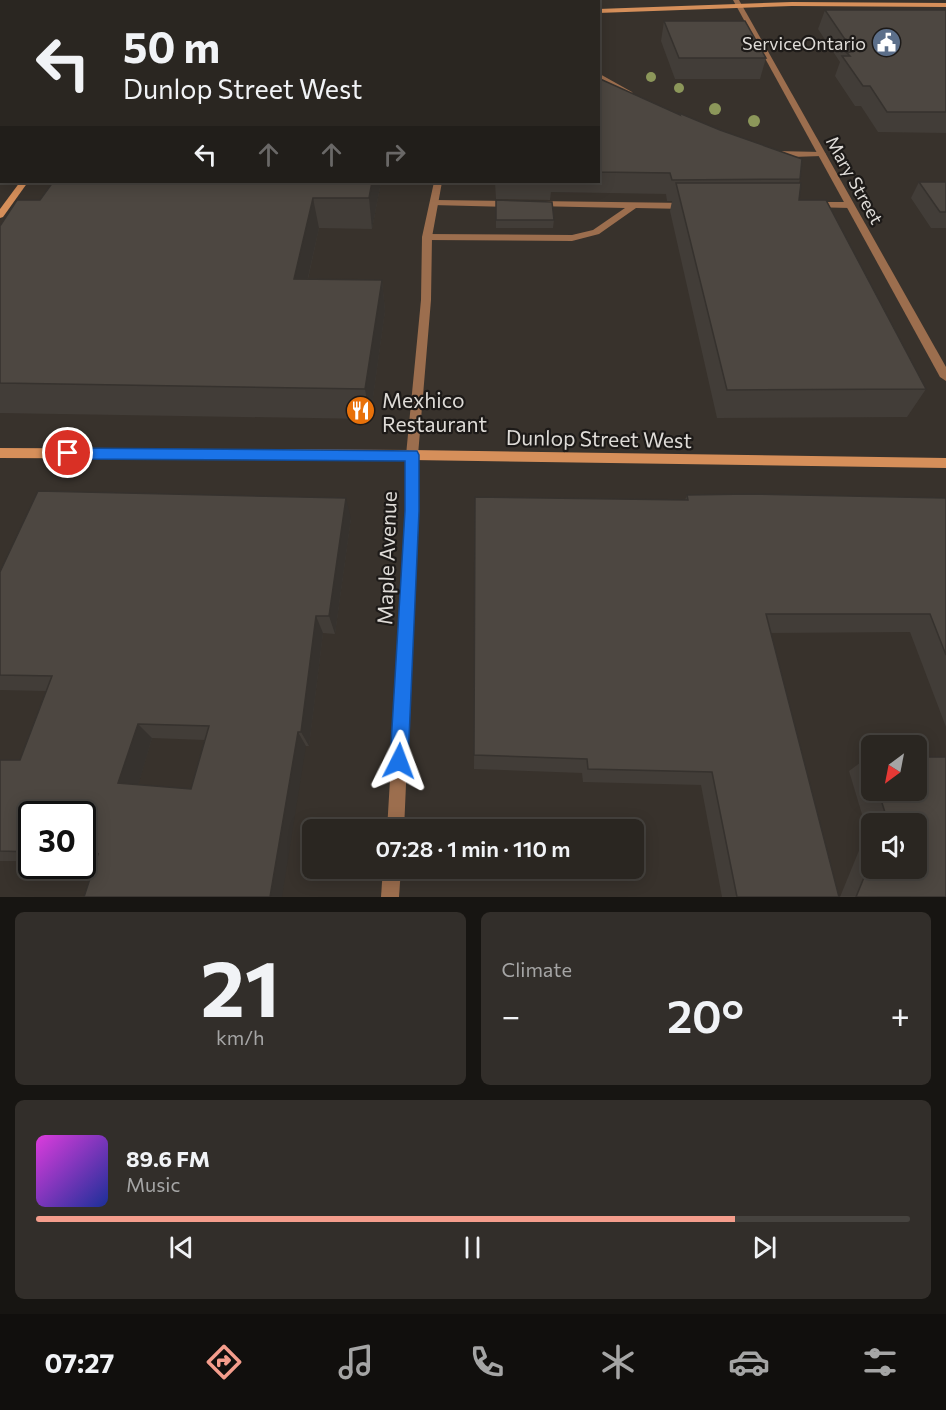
<!DOCTYPE html>
<meta charset="utf-8">
<style>
:root{--surface:#2a2621;--page:#322e2a;--text:#f1f3f6;--muted:#a5a5a5;--line:#46433f;--accent:#f49d8c}
body{margin:0;font-family:Commissioner,sans-serif;background:var(--page);color:var(--text);height:100vh;display:flex;flex-direction:column;font-size:22px;white-space:nowrap}
*{box-sizing:border-box;margin:0}
p{font-size:20px;color:var(--muted)}
.icon{flex:none;width:33px;height:33px;fill:none;stroke:currentColor;stroke-width:2;stroke-linecap:round;stroke-linejoin:round}
.map{position:relative;height:897px;overflow:hidden}
.drawer{display:flex;flex-direction:column;gap:15px;padding:15px;background:#171512;flex:1}
.drawer>*{flex:none}
.guide{position:absolute;left:0px;top:0px;width:600px;height:183px;box-shadow:0 3px 15px #0003,0 0 0 2px var(--line);background:#2a2621;color:var(--text);overflow:hidden}
.needle{width:39px;rotate:212deg}
.tools{position:absolute;left:861px;top:735px;display:grid;gap:12px}
.tools a{display:grid;place-items:center;width:66px;height:66px;border-radius:9px;background:var(--surface);box-shadow:0 3px 15px #0003,0 0 0 2px var(--line);font-size:30px}
.speed{position:absolute;left:18px;top:801px;display:flex;gap:12px;font-size:30px;font-weight:700;text-align:center}
.speed>*{display:grid;place-content:center;width:78px;height:78px;border-radius:50%;background:var(--surface);box-shadow:0 3px 15px #0003,0 0 0 2px var(--line);line-height:1}
.speed .limit{border:3px solid #111;border-radius:9px;background:#fff;color:#111}
.pin{position:absolute;display:grid;place-items:center;width:51px;height:51px;color:#fff;margin:-26px;border:3px solid #fff;border-radius:50%;box-shadow:0 2px 6px #0007}
.me{position:absolute;width:66px;margin:-33px;rotate:3deg;stroke-linejoin:round;filter:drop-shadow(0 0 4px #0008)}
.turn{display:flex;align-items:center;gap:21px;height:126px;padding:0 24px;font-size:27px}
.turn .icon{width:78px;height:78px;stroke-width:2.5}
.turn b{display:block;font-size:42px;line-height:51px}
.lanes{display:flex;align-items:center;height:57px;padding:0 24px;background:#0003;justify-content:center;gap:30px;direction:ltr}
.lanes .off{opacity:.35}
.big{font-size:45px;font-weight:600;line-height:1.1}
.drawer .widget{flex:1;display:flex;flex-direction:column;justify-content:center;gap:9px;min-width:0;padding:0 21px;border-radius:9px;background:var(--page)}
.drawer .dial{align-items:center;gap:0}
.dial b{font-size:78px;line-height:1}
.song{display:flex;align-items:center;gap:18px}
.cover{width:72px;height:72px;border-radius:9px;background:linear-gradient(135deg,hsl(300 70% 55%),hsl(230 70% 35%))}
.played{height:6px;border-radius:3px;background:linear-gradient(90deg,var(--accent) 80%,var(--line) 80%)}
.keys{display:flex;justify-content:space-around;direction:ltr}
.heat{display:flex;justify-content:space-between;align-items:center;font-size:33px;direction:ltr}
.drawer .tiles{flex:1;display:grid;gap:15px;grid-template-columns:1fr 1fr}
.widget:last-child{grid-column:span 2}
.trip{position:absolute;left:302px;top:819px;width:342px;height:60px;border-radius:9px;background:var(--surface);box-shadow:0 3px 15px #0003,0 0 0 2px var(--line);font-weight:600;line-height:60px;text-align:center}
.tab-bar{display:flex;height:96px;justify-content:space-around;align-items:center;background:#110f0d;color:var(--muted)}
.tab-bar .icon{width:42px;height:42px}
.tab-bar .selected{color:var(--accent)}
.tab-bar b{font-size:27px;color:var(--text)}
.map>svg:first-child{display:block}
.green{fill:#4f5a2d}
.lines{fill:none;stroke-linecap:round;stroke-linejoin:round}
.lane{fill:#9c6e4e;fill-rule:evenodd}
.street{fill:#9c6e4e;fill-rule:evenodd}
.secondary{fill:#d68f5a;fill-rule:evenodd}
.tree{fill:#8c975a}
.wall{fill:#423d38;fill-rule:evenodd}
.shaded-wall{fill:#36322e}
.building{fill:#4d4741;stroke:#36322e;stroke-width:1.5;fill-rule:evenodd}
.route{fill:#1a73e8;stroke:#114b97;stroke-width:1.5}
.labels{text-anchor:middle;dominant-baseline:central;stroke-width:4.5;stroke-linejoin:round;paint-order:stroke}
.far-poi-label{font-size:18px;fill:#dedbd7;stroke:#1d1a18;text-anchor:end}
.far-street-label{font-size:18px;fill:#dedbd7;stroke:#1d1a18}
.poi-label{font-size:21px;fill:#dedbd7;stroke:#1d1a18;text-anchor:start}
.street-label{font-size:21px;fill:#dedbd7;stroke:#1d1a18}
</style>
<div class="map">
<svg width="946" height="897" viewBox="0 0 946 897">
<rect width="100%" height="100%" fill="#38322c"/>
<polygon class="green" points="34,0 399,0 32,1"/>
<g class="lines">
<g class="lane">
<polygon points="598,73 632,92 633,94 626,96 598,78"/>
<polygon points="775,151 822,152 826,154 822,156 792,157 775,155"/>
<polygon points="435,200 510,201 514,204 510,207 432,205 432,201"/>
<polygon points="536,201 687,203 691,206 687,209 636,208 599,234 572,241 427,240 422,237 427,234 572,235 593,230 625,208 533,206 533,202"/>
<polygon points="812,202 850,202 854,205 850,208 809,207 808,205"/>
</g>
<g class="street">
<polygon points="733,0 739,0 946,367 946,381 940,377"/>
<rect x="0" y="94" width="2" height="4"/>
<polygon points="434,182 442,182 432,237 431,300 418,455 418,511 404,830 387,830 406,511 406,455 421,300 422,237"/>
<polygon points="383,868 401,868 399,897 381,897"/>
</g>
<g class="secondary">
<polygon points="792,2 946,3 946,7 792,6 598,13 598,9"/>
<rect x="0" y="5" width="2" height="4"/>
<rect x="0" y="21" width="2" height="4"/>
<polygon points="20,182 28,182 3,217 0,218 0,209"/>
<polygon points="0,448 412,450 946,458 946,468 412,460 0,458"/>
</g>
</g>
<g class="tree">
<circle cx="651" cy="77" r="5"/>
<circle cx="679" cy="88" r="5"/>
<circle cx="715" cy="109" r="6"/>
<circle cx="754" cy="121" r="6"/>
</g>
<g class="wall">
<polygon points="825,10 946,10 946,133 878,132 861,106 855,106 835,76 840,62 818,29"/>
<polygon points="664,21 766,58 760,79 675,79 661,41"/>
<polygon points="598,78 678,115 679,113 800,179 799,183 799,200 926,389 907,417 717,418 670,211 672,201 667,201 666,194 551,192 550,200 496,199 495,182 598,182"/>
<polygon points="53,182 381,182 372,229 319,228 308,279 382,280 385,311 370,419 0,413 0,226 40,200"/>
<polygon points="919,182 946,182 946,228 931,228 911,198"/>
<polygon points="496,200 554,220 553,228 496,228"/>
<polygon points="687,495 946,498 946,727 910,632 771,633 839,897 722,897 701,785 583,782 582,773 474,769 475,497 685,500"/>
<path d="M351 518 335 634 323 633 309 746H306L95 863H82V814H32V861H0V760H20L46 691 0 690V572ZM152 738 205 740 191 789 138 785Z"/>
<path d="M868 757H872V790H916L946 897H840L867 831 849 771ZM872 824H916L872 868Z"/>
</g>
<g class="shaded-wall">
<polygon points="372,182 381,182 372,229 369,198"/>
<polygon points="313,198 319,228 301,309 294,279"/>
<polygon points="382,280 385,311 370,419 365,389"/>
<polygon points="346,498 351,518 335,634 329,616"/>
<polygon points="316,616 323,633 309,746 301,732"/>
<polygon points="138,724 152,738 135,796 118,783"/>
<polygon points="298,732 306,746 282,897 270,897"/>
</g>
<g class="building">
<polygon points="825,10 946,10 946,112 887,112 870,86 863,86 842,56 850,56 847,53 853,51"/>
<polygon points="664,21 745,21 766,58 679,58"/>
<polygon points="598,78 680,115 679,113 720,130 802,159 800,179 672,180 670,173 598,172"/>
<polygon points="53,182 372,182 369,198 313,198 294,279 382,280 365,389 0,383 0,226 17,200 40,200"/>
<polygon points="919,182 946,182 946,212 940,212"/>
<polygon points="676,183 801,183 799,200 826,200 926,389 727,390"/>
<polygon points="496,200 552,202 554,220 496,220"/>
<path d="M38 491 346 498 329 616H316L301 732H298L270 897H84L98 854H82V814H32V852L0 851V760H20L52 676 0 675V572ZM138 724 209 726 191 789 118 783Z"/>
<polygon points="749,494 946,498 946,655 930,614 766,614 839,897 737,897 712,772 588,769 587,759 474,755 475,497 688,500 687,495"/>
<polygon points="868,757 872,757 872,769"/>
<polygon points="916,757 946,757 946,897 856,897 872,858 872,868 916,868 916,824 885,824 887,819 878,790 916,790"/>
</g>
<polygon class="route" points="68,448 417,451 419,455 419,511 408,761 405,768 399,770 392,768 390,761 405,511 405,461 68,459 61,453"/>
<defs>
<symbol id="civic-disc" viewBox="-11 -11 22 22"><circle r="9.5" fill="#5c6f8a" stroke="#1d1a18"/><path d="M-.6-6.5H3V-4.5H.6V-3L4-1V1h2V6H-6V1h2V-1L-.6-3ZM-1.2 2.5V6h2.4V2.5Z" fill="#fff"/></symbol>
<symbol id="restaurant-disc" viewBox="-11 -11 22 22"><circle r="9.5" fill="#e8710a" stroke="#1d1a18"/><path d="M-5-6h1v4h1v-4h1v4h1v-4h1v5L-1.5 .5V6h-2V.5L-5-1ZM5-6V6H3V1.5H1.5Q1.5-4 5-6Z" fill="#fff"/></symbol>
</defs>
<g fill-rule="evenodd">
<use href="#civic-disc" x="870" y="26" width="33" height="33"/>
<use href="#restaurant-disc" x="344" y="394" width="33" height="33"/>
</g>
<g class="labels">
<g class="far-poi-label">
<text x="866" y="43">ServiceOntario</text>
</g>
<g class="far-street-label">
<text transform="translate(855 180) rotate(61)">Mary Street</text>
</g>
<g class="poi-label">
<text x="382" y="399">Mexhico<tspan x="382" dy="24">Restaurant</tspan></text>
</g>
<g class="street-label">
<text transform="translate(599 438) rotate(1)">Dunlop Street West</text>
<text transform="translate(386 558) rotate(-88)">Maple Avenue</text>
</g>
</g>
</svg>
<div class="tools">
<a><svg class="needle" viewBox="-14 -14 28 28"><path d="M0-13l5 13h-10z" fill="#e53935"/><path d="M0 13l5-13h-10z" fill="#a5a5a5"/></svg></a>
<a><svg class="icon" aria-label="sound" viewBox="0 0 24 24"><path d="M4 9h4l5-4v14l-5-4H4zM17 9q2 3 0 6"/></svg></a>
</div>
<div class="speed"><div class="limit">30</div></div>
<div class="pin" style="left:68px;top:453px;background:#d93025"><svg class="icon" aria-label="arrive" viewBox="0 0 24 24"><path d="M6 21V4h12l-3 4 3 4H6"/></svg></div>
<svg class="me" style="left:399px;top:761px" viewBox="-20 -20 40 40"><path d="M0-17L14 15 0 8-14 15z" fill="#1a73e8" stroke="#fff" stroke-width="4"/></svg>
<div class="trip">07:28 · 1 min · 110 m</div>
<div class="guide">
<div class="turn"><svg class="icon" aria-label="left" viewBox="0 0 24 24"><path d="M17 20v-9H6M10 6l-5 5 5 5"/></svg><div><b>50 m</b>Dunlop Street West</div></div>
<div class="lanes"><svg class="icon" aria-label="left" viewBox="0 0 24 24"><path d="M17 20v-9H6M10 6l-5 5 5 5"/></svg><svg class="icon off" aria-label="ahead" viewBox="0 0 24 24"><path d="M12 20V5M6 11l6-6 6 6"/></svg><svg class="icon off" aria-label="ahead" viewBox="0 0 24 24"><path d="M12 20V5M6 11l6-6 6 6"/></svg><svg class="icon off" aria-label="right" viewBox="0 0 24 24"><path d="M7 20v-9h11M14 6l5 5-5 5"/></svg></div>
</div>
</div>
<section class="drawer">
<div class="tiles">
<div class="widget dial"><b>21</b><p>km/h</p></div>
<div class="widget"><p>Climate</p>
<div class="heat"><a>−</a><b class="big">20°</b><a>+</a></div>
</div>
<div class="widget">
<div class="song"><i class="cover"></i><div><b>89.6 FM</b><p>Music</p></div></div>
<div class="played"></div>
<div class="keys"><svg class="icon" aria-label="previous" viewBox="0 0 24 24"><path d="M18 5L8 12l10 7zM5 5v14"/></svg><svg class="icon" aria-label="pause" viewBox="0 0 24 24"><path d="M8 5v14M16 5v14"/></svg><svg class="icon" aria-label="next" viewBox="0 0 24 24"><path d="M6 5l10 7-10 7zM19 5v14"/></svg></div>
</div>
</div>
</section>
<nav class="tab-bar">
<b>07:27</b>
<svg class="icon selected" aria-label="directions" viewBox="0 0 24 24"><path d="M12 3l9 9-9 9-9-9zM9 14v-3h6M13 9l2 2-2 2"/></svg>
<svg class="icon" aria-label="music" viewBox="0 0 24 24"><path d="M9 18V5l10-2v13"/><circle cx="6" cy="18" r="3"/><circle cx="16" cy="16" r="3"/></svg>
<svg class="icon" aria-label="phone" viewBox="0 0 24 24"><path d="M5 4h4l2 5-3 2q2 4 5 5l2-3 5 2v4C11 20 4 13 5 4z"/></svg>
<svg class="icon" aria-label="climate" viewBox="0 0 24 24"><path d="M12 3v18M4 7l16 10M4 17L20 7"/></svg>
<svg class="icon" aria-label="car" viewBox="0 0 24 24"><path d="M5 17H2v-5l4-1 3-4h7l3 4 3 1v5h-3M9 17h6M6 11h13"/><circle cx="7" cy="17" r="2"/><circle cx="17" cy="17" r="2"/></svg>
<svg class="icon" aria-label="filters" viewBox="0 0 24 24"><path d="M4 7h16M4 17h16"/><circle cx="9" cy="7" r="2"/><circle cx="15" cy="17" r="2"/></svg>
</nav>
